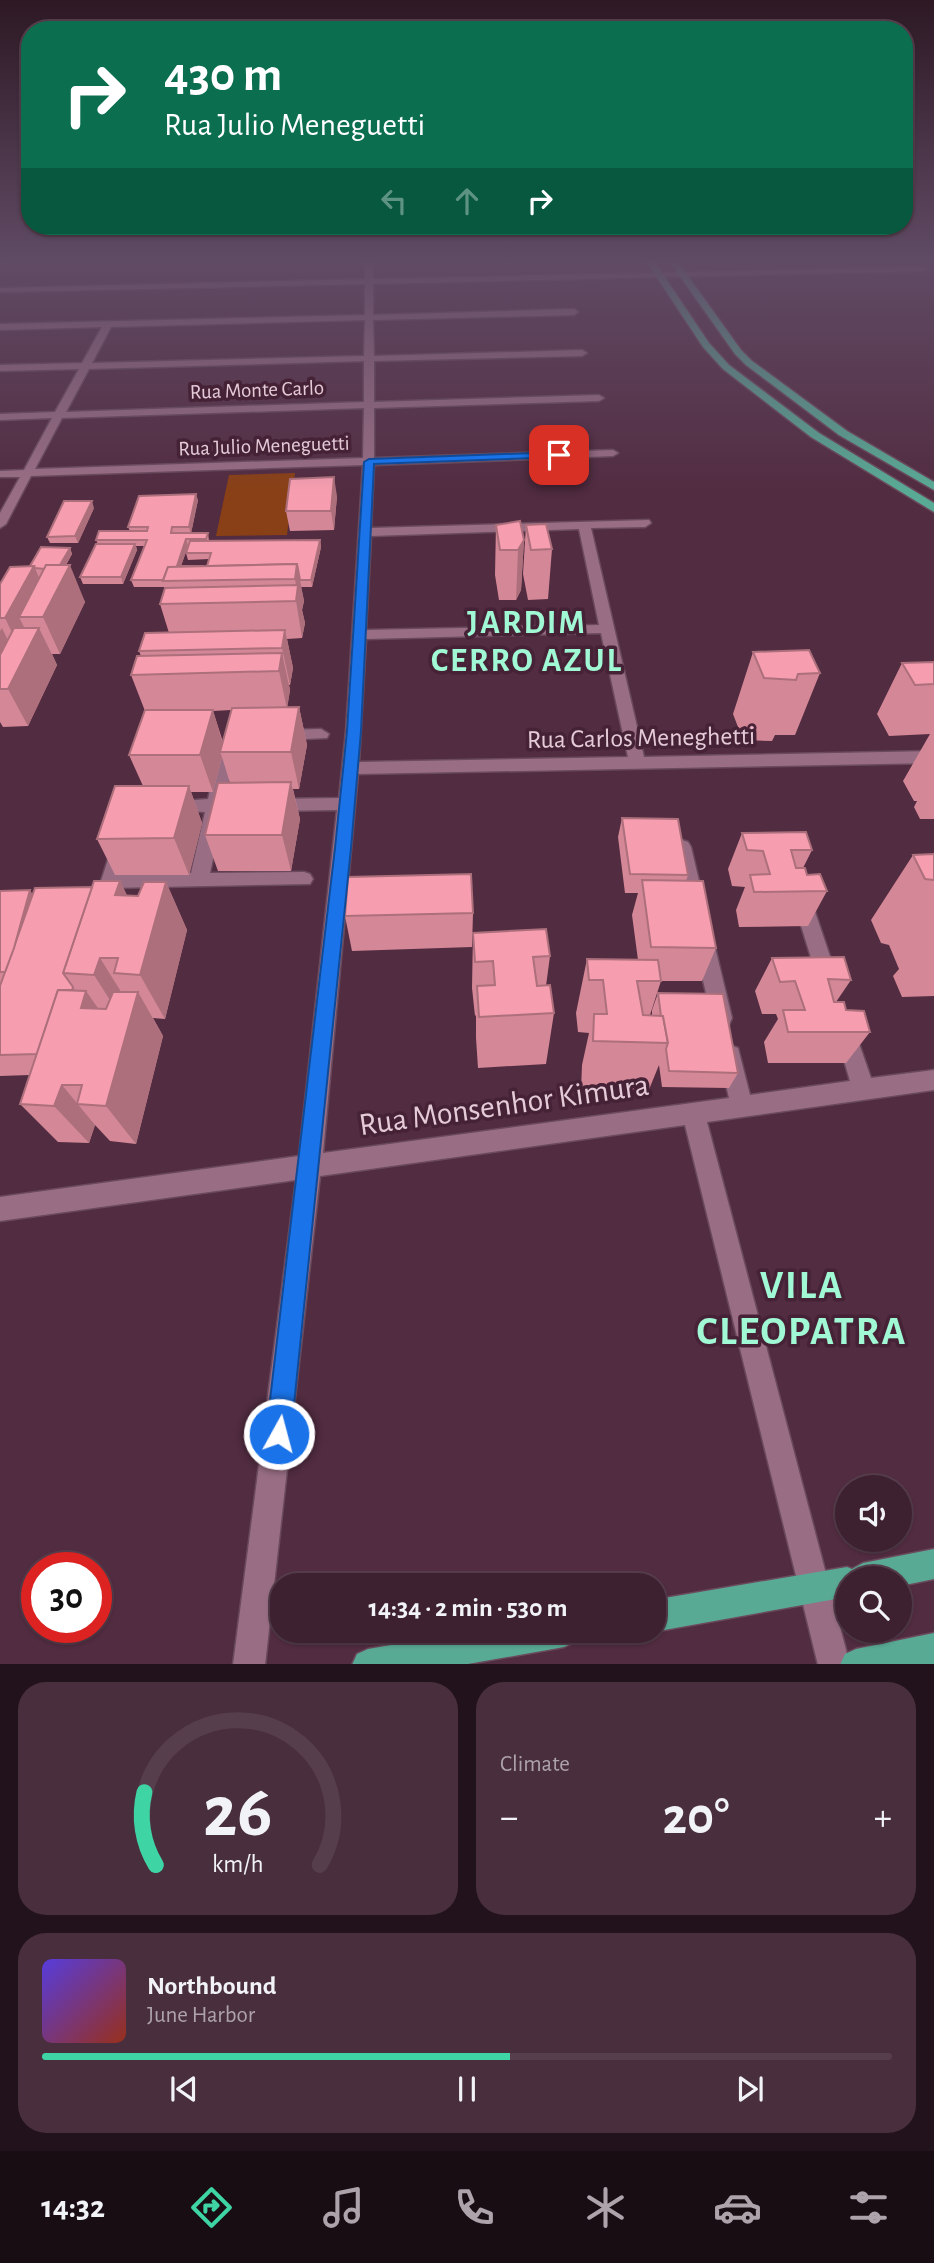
<!DOCTYPE html>
<meta charset="utf-8">
<style>
:root{--surface:#3e2131;--page:#492e3d;--text:#f1f3f6;--muted:#ada3ab;--line:#573e4d;--accent:#3ed4a3}
body{margin:0;font-family:"Alegreya Sans",sans-serif;background:var(--page);color:var(--text);height:100vh;display:flex;flex-direction:column;font-size:26px;white-space:nowrap}
*{box-sizing:border-box;margin:0}
p{font-size:23px;color:var(--muted)}
.icon{flex:none;width:38px;height:38px;fill:none;stroke:currentColor;stroke-width:2;stroke-linecap:round;stroke-linejoin:round}
.map{position:relative;height:1664px;overflow:hidden}
.details{display:flex;flex-direction:column;gap:18px;padding:18px;background:#22121b;flex:1}
.details>*{flex:none}
.hud{position:absolute;left:21px;top:21px;width:892px;height:214px;border-radius:28px;box-shadow:0 2px 5px #0004,0 0 0 2px var(--line);background:#0b6e4f;color:#fff;overflow:hidden}
.controls{position:absolute;left:835px;top:1475px;display:grid;gap:14px}
.controls a{display:grid;place-items:center;width:77px;height:77px;border-radius:50%;background:var(--surface);box-shadow:0 2px 5px #0004,0 0 0 2px var(--line);font-size:35px}
.speed{position:absolute;left:21px;top:1552px;display:flex;gap:14px;font-size:35px;font-weight:700;text-align:center}
.speed>*{display:grid;place-content:center;width:91px;height:91px;border-radius:50%;background:var(--surface);box-shadow:0 2px 5px #0004,0 0 0 2px var(--line);line-height:1}
.speed .limit{border:10px solid #d22;background:#fff;color:#111}
.pin{position:absolute;display:grid;place-items:center;width:60px;height:60px;color:#fff;margin:-30px;border-radius:14px;box-shadow:0 4px 10px #0006}
.me{position:absolute;width:77px;margin:-38px;rotate:7deg;stroke-linejoin:round;filter:drop-shadow(0 0 5px #0008)}
.turn{display:flex;align-items:center;gap:24px;height:147px;padding:0 28px;font-size:32px}
.turn .icon{width:91px;height:91px;stroke-width:2.5}
.turn b{display:block;font-size:49px;line-height:60px}
.lanes{display:flex;align-items:center;height:66px;padding:0 28px;background:#0003;justify-content:center;gap:35px;direction:ltr}
.lanes .off{opacity:.35}
.big{font-size:52px;font-weight:700;line-height:1.1}
.details .widget{flex:1;display:flex;flex-direction:column;justify-content:center;gap:10px;min-width:0;padding:0 24px;border-radius:28px;background:var(--page)}
.details .dial{align-items:center;gap:0}
.dial svg{height:182px;overflow:visible;fill:none;stroke:var(--line);stroke-width:7;stroke-linecap:round;text-anchor:middle}
.dial text{fill:var(--text);stroke:none}
.song{display:flex;align-items:center;gap:21px}
.cover{width:84px;height:84px;border-radius:10px;background:linear-gradient(135deg,hsl(250 70% 55%),hsl(10 70% 35%))}
.played{height:7px;border-radius:4px;background:linear-gradient(90deg,var(--accent) 55%,var(--line) 55%)}
.keys{display:flex;justify-content:space-around;direction:ltr}
.heat{display:flex;justify-content:space-between;align-items:center;font-size:38px;direction:ltr}
.details .tiles{flex:1;display:grid;gap:18px;grid-template-columns:1fr 1fr}
.widget:last-child{grid-column:span 2}
.trip{position:absolute;left:270px;top:1573px;width:396px;height:70px;border-radius:28px;background:var(--surface);box-shadow:0 2px 5px #0004,0 0 0 2px var(--line);font-weight:700;line-height:70px;text-align:center}
.dock{display:flex;height:112px;justify-content:space-around;align-items:center;background:#190d14;color:var(--muted)}
.dock .icon{width:49px;height:49px}
.dock .selected{color:var(--accent)}
.dock b{font-size:32px;color:var(--text)}
.map>svg:first-child{display:block}
.green{fill:#894016}
.lines{fill:none;stroke-linecap:round;stroke-linejoin:round}
.minor-casing{stroke:#6a4a5c;stroke-width:3}
.major-casing{stroke:#6a4a5c;stroke-width:3}
.minor{fill:#996e84;fill-rule:evenodd}
.major{fill:#59aa95;fill-rule:evenodd}
.wall{fill:#d48897;fill-rule:evenodd}
.shaded-wall{fill:#ac6f7b}
.building{fill:#f69eb0;stroke:#ac6f7b;stroke-width:2}
.route{fill:#1a73e8;stroke:#114b97;stroke-width:2}
.labels{text-anchor:middle;dominant-baseline:central;stroke-width:7;stroke-linejoin:round;paint-order:stroke}
.far-street-label{font-size:21px;fill:#e4cbd7;stroke:#462237}
.street-label{font-size:26px;fill:#e4cbd7;stroke:#462237}
.near-street-label{font-size:32px;fill:#e4cbd7;stroke:#462237}
.district-label{font-size:33px;font-weight:bold;letter-spacing:2px;fill:#a0f9d4;stroke:#462237}
.near-district-label{font-size:40px;font-weight:bold;letter-spacing:2px;fill:#a0f9d4;stroke:#462237}
</style>
<div class="map">
<svg width="934" height="1665" viewBox="0 0 934 1665">
<rect width="100%" height="100%" fill="#522c41"/>
<polygon class="green" points="295,473 287,535 216,536 229,475"/>
<g class="lines">
<defs>
<g id="minor">
<polygon points="0,258 52,258 1,261"/>
<path d="M365 258H373V279L923 267 927 269 923 271 373 284V315L574 309 578 312 574 315 373 320 374 356 582 350 587 353 582 356 374 361V402L599 395 604 398 599 401 374 408V458L613 450 618 453 613 456 374 465 371 528 649 520 651 523 645 527 591 528 644 757 934 751V763L358 774 323 1153 729 1098 719 1055 722 1048 730 1045 738 1048 750 1095 850 1081 836 1033 839 1026 846 1023 853 1026 871 1078 934 1070V1090L707 1122 850 1665H818L685 1125 320 1176 265 1665H233L296 1180 0 1221V1197L299 1156 337 810 273 811 267 809 264 805 267 801 273 799 339 798 346 731 363 465 31 476 6 524 0 528V513L20 477H0V471L24 470 52 418 0 420V414L55 412 79 369 0 371V365L82 363 102 327 0 330V324L365 315V284L0 292V288L365 279ZM365 320 364 356 92 363 111 327ZM364 361V402L66 412 89 369ZM364 408 363 458 35 469 62 418ZM579 529 599 625 366 630 371 536ZM601 633 628 757 359 762 366 639Z"/>
<polygon points="321,729 329,734 327,738 282,740 274,735 282,730"/>
<polygon points="229,737 237,743 225,799 240,801 243,805 240,809 223,812 210,873 304,872 310,874 313,879 310,884 110,888 104,886 101,881 112,847 115,842 127,842 130,847 122,874 191,873 205,812 169,810 166,806 169,802 208,799 221,743"/>
<polygon points="682,840 688,842 691,847 704,902 702,907 695,910 688,907 686,902 673,847 676,842"/>
<polygon points="802,892 809,895 811,900 838,980 835,986 828,989 821,986 818,980 793,900 795,895"/>
<polygon points="704,935 711,937 714,943 732,1018 729,1025 722,1027 715,1025 712,1018 694,943 697,937"/>
</g>
<g id="major">
<polygon points="0,258 6,258 0,262"/>
<polygon points="644,258 652,258 709,343 729,365 819,433 934,503 934,512 811,437 723,369 703,347"/>
<polygon points="667,258 675,258 741,350 752,361 847,431 934,482 934,490 839,435 746,365 735,354"/>
<polygon points="934,1549 934,1579 900,1586 900,1578 847,1578 847,1597 653,1632 652,1631 653,1600 847,1567 852,1569 863,1563"/>
<polygon points="473,1631 580,1631 575,1642 564,1647 462,1665 352,1665 357,1654 368,1649"/>
<polygon points="934,1633 934,1665 840,1665 845,1654 856,1649"/>
</g>
</defs>
<use href="#minor" class="minor-casing"/>
<use href="#major" class="major-casing"/>
<use href="#minor" class="minor"/>
<use href="#major" class="major"/>
</g>
<g class="wall">
<polygon points="337,496 334,530 290,531 286,511"/>
<path d="M198 500 191 533H208L209 541 320 540 321 547 312 587H301L304 601 302 610 305 623 302 638 287 639 293 668 290 685H289L290 690 287 708 299 707 307 745 299 789H293L300 819 291 871H218L205 835 230 783 222 757 213 792H191L202 823 189 875H115L97 839 143 786 129 755 145 711 131 675 141 656 139 651 169 633 160 604 165 588V587H134L131 580 144 546H136L137 550 123 584H83L80 577 98 544 96 540 130 531 128 527ZM188 546 186 553 188 560 209 559 207 566H181ZM231 710 223 742 213 711Z"/>
<polygon points="94,508 78,543 50,543 47,537"/>
<polygon points="496,525 524,540 521,590 516,600 499,600 495,575"/>
<polygon points="526,525 552,549 548,599 528,600 523,574"/>
<polygon points="70,548 72,554 66,565 85,602 60,654 52,654 57,665 28,726 3,727 0,722 0,584 30,566"/>
<polygon points="753,652 820,673 795,735 775,735 772,741 743,740 733,714"/>
<polygon points="934,662 934,819 920,819 914,807 917,801 914,801 903,781 930,734 889,736 877,714 902,663"/>
<polygon points="622,818 688,875 686,881 716,948 702,981 661,981 650,1015 652,1015 652,1010 658,993 738,1073 729,1088 662,1087 659,1065 648,1092 581,1091 582,1065 589,1033 578,1032 576,1013 587,959 638,960 632,915 638,893 625,893 618,837"/>
<polygon points="742,833 812,850 803,868 807,875 827,891 808,926 739,927 736,910 745,887 732,886 728,869"/>
<polygon points="934,854 934,996 902,997 893,976 899,969 889,945 881,943 871,920 913,855"/>
<polygon points="120,881 127,896 138,896 166,882 187,930 165,1019 153,1018 163,1036 136,1144 110,1141 95,1125 89,1143 58,1142 20,1104 30,1075 0,1076 0,891 33,894 92,887"/>
<polygon points="473,913 472,947 352,951 345,916"/>
<polygon points="473,933 550,956 546,986 554,1013 546,1064 478,1068 476,1038 476,1015 475,1016 472,988"/>
<polygon points="772,958 851,980 836,1002 870,1032 846,1063 768,1063 764,1042 778,1019 776,1014 762,1014 755,991"/>
</g>
<g class="shaded-wall">
<polygon points="334,477 337,496 334,530 331,511"/>
<polygon points="196,494 198,500 191,534 189,527"/>
<polygon points="92,501 94,508 78,543 75,536"/>
<polygon points="186,539 188,546 179,572 177,566"/>
<polygon points="320,540 321,547 312,587 311,580"/>
<polygon points="524,540 521,590 516,600 518,550"/>
<polygon points="135,544 137,550 123,584 121,577"/>
<polygon points="70,548 72,554 60,576 57,569"/>
<polygon points="297,564 304,601 302,610 305,623 302,638 296,601 297,591 295,579"/>
<polygon points="70,565 85,602 60,654 43,617"/>
<polygon points="34,566 50,603 19,617 31,641 23,655 5,618"/>
<polygon points="2,628 20,665 39,628 57,665 28,726 8,689 0,689 0,631"/>
<polygon points="285,630 293,668 290,685 282,648"/>
<polygon points="282,653 290,690 287,709 279,671"/>
<polygon points="299,707 307,745 299,789 291,752"/>
<polygon points="213,710 224,748 220,752 222,757 213,792 200,755"/>
<polygon points="291,782 300,819 291,871 282,835"/>
<polygon points="189,786 202,823 189,875 174,838"/>
<polygon points="120,881 144,929 115,895"/>
<polygon points="166,882 187,930 165,1019 140,975"/>
<polygon points="30,890 42,909 7,972"/>
<polygon points="100,958 128,1003 122,1019 94,975"/>
<polygon points="73,987 83,1002 86,991 116,1034 53,1053"/>
<polygon points="138,992 163,1036 136,1144 106,1106"/>
<polygon points="62,1085 95,1125 89,1143 54,1106"/>
</g>
<g class="building">
<polygon points="334,477 331,511 286,511 290,479"/>
<polygon points="196,494 189,527 172,527 171,533 208,533 206,539 186,539 177,566 204,566 168,567 163,580 131,580 147,540 96,540 99,531 147,531 148,527 128,527 139,496"/>
<polygon points="64,501 92,501 75,536 47,537"/>
<polygon points="520,521 524,540 518,550 500,550 496,525"/>
<polygon points="546,524 552,549 531,550 526,525"/>
<polygon points="320,540 311,580 300,580 297,564 207,566 211,553 186,553 190,541"/>
<polygon points="96,544 135,544 121,577 80,577"/>
<polygon points="41,547 70,548 60,565 46,565 45,569 35,568 34,566 30,566"/>
<polygon points="297,564 295,579 163,581 168,567"/>
<polygon points="46,565 70,565 43,617 19,617"/>
<polygon points="34,566 5,618 0,618 0,584 10,567"/>
<polygon points="298,585 296,601 160,604 165,588"/>
<polygon points="14,628 39,628 8,689 0,689 0,655"/>
<polygon points="285,630 282,648 139,651 145,633"/>
<polygon points="809,650 820,673 798,674 796,680 764,678 753,652"/>
<polygon points="282,653 279,671 131,675 137,656"/>
<polygon points="934,662 934,684 915,685 902,663"/>
<polygon points="299,707 291,752 220,752 232,708"/>
<polygon points="145,710 213,710 200,755 129,755"/>
<polygon points="291,782 282,835 205,835 218,783"/>
<polygon points="115,786 189,786 174,838 97,839"/>
<polygon points="622,818 678,819 688,875 630,874"/>
<polygon points="806,832 812,850 791,850 796,868 805,868 807,875 820,874 827,891 754,892 750,875 770,874 763,851 747,850 742,833"/>
<polygon points="934,854 934,880 925,879 913,855"/>
<polygon points="471,874 473,913 345,916 348,877"/>
<polygon points="642,880 703,881 716,948 651,947"/>
<polygon points="94,881 120,881 115,895 138,896 144,882 166,882 140,975 114,973 118,958 100,958 94,975 63,973"/>
<polygon points="92,887 63,973 73,987 72,990 58,990 37,1054 0,1055 0,986 35,888"/>
<polygon points="30,890 14,948 5,972 0,972 0,891"/>
<polygon points="546,929 550,956 533,957 537,986 550,985 554,1013 479,1017 477,986 495,985 493,961 475,962 473,933"/>
<polygon points="844,957 851,980 828,979 834,1002 844,1002 846,1010 864,1011 870,1032 788,1032 783,1010 805,1010 795,981 780,982 772,958"/>
<polygon points="587,959 658,960 661,981 637,981 643,1015 663,1016 668,1043 593,1041 594,1014 607,1014 603,980 589,980"/>
<polygon points="58,990 86,991 81,1008 106,1009 113,992 138,992 106,1106 77,1104 82,1085 62,1085 54,1106 20,1104"/>
<polygon points="658,993 723,994 738,1073 669,1071 666,1049 668,1043 663,1016 661,1016"/>
</g>
<linearGradient id="sky" x2="0" y2="1"><stop stop-color="#2d1824"/><stop offset="0.53" stop-color="#604b65"/><stop offset="1" stop-color="#604b65" stop-opacity="0"/></linearGradient>
<rect width="934" height="491" fill="url(#sky)"/>
<polygon class="route" points="559,452 562,453 562,457 374,464 361,731 351,848 291,1434 288,1443 279,1446 270,1443 266,1434 335,848 347,731 364,462 369,459"/>
<g class="labels">
<g class="far-street-label">
<text transform="translate(257 390) rotate(-2)">Rua Monte Carlo</text>
<text transform="translate(264 446) rotate(-2)">Rua Julio Meneguetti</text>
</g>
<g class="street-label">
<text transform="translate(641 738) rotate(-1)">Rua Carlos Meneghetti</text>
</g>
<g class="near-street-label">
<text transform="translate(504 1105) rotate(-8)">Rua Monsenhor Kimura</text>
</g>
<g class="district-label">
<text x="527" y="623">JARDIM<tspan x="527" dy="38">CERRO AZUL</tspan></text>
</g>
<g class="near-district-label">
<text x="802" y="1286">VILA<tspan x="802" dy="46">CLEOPATRA</tspan></text>
</g>
</g>
</svg>
<div class="controls">
<a><svg class="icon" aria-label="sound" viewBox="0 0 24 24"><path d="M4 9h4l5-4v14l-5-4H4zM17 9q2 3 0 6"/></svg></a>
<a><svg class="icon" aria-label="search" viewBox="0 0 24 24"><circle cx="10" cy="10" r="6"/><path d="M15 15l6 6"/></svg></a>
</div>
<div class="speed"><div class="limit">30</div></div>
<div class="pin" style="left:559px;top:455px;background:#d93025"><svg class="icon" aria-label="arrive" viewBox="0 0 24 24"><path d="M6 21V4h12l-3 4 3 4H6"/></svg></div>
<svg class="me" style="left:279px;top:1434px" viewBox="-20 -20 40 40"><circle r="17" fill="#1a73e8" stroke="#fff" stroke-width="3"/><path d="M0-11L8 9 0 5-8 9z" fill="#fff"/></svg>
<div class="trip">14:34 · 2 min · 530 m</div>
<div class="hud">
<div class="turn"><svg class="icon" aria-label="right" viewBox="0 0 24 24"><path d="M7 20v-9h11M14 6l5 5-5 5"/></svg><div><b>430 m</b>Rua Julio Meneguetti</div></div>
<div class="lanes"><svg class="icon off" aria-label="left" viewBox="0 0 24 24"><path d="M17 20v-9H6M10 6l-5 5 5 5"/></svg><svg class="icon off" aria-label="ahead" viewBox="0 0 24 24"><path d="M12 20V5M6 11l6-6 6 6"/></svg><svg class="icon" aria-label="right" viewBox="0 0 24 24"><path d="M7 20v-9h11M14 6l5 5-5 5"/></svg></div>
</div>
</div>
<section class="details">
<div class="tiles">
<div class="widget dial"><svg viewBox="0 0 100 80">
<path d="M14 69A42 42 0 1 1 86 69"/>
<path d="M14 69A42 42 0 0 1 9 37" stroke="#3ed4a3"/>
<text x="50" y="56" font-size="32" font-weight="700">26</text>
<text x="50" y="72" font-size="11">km/h</text>
</svg></div>
<div class="widget"><p>Climate</p>
<div class="heat"><a>−</a><b class="big">20°</b><a>+</a></div>
</div>
<div class="widget">
<div class="song"><i class="cover"></i><div><b>Northbound</b><p>June Harbor</p></div></div>
<div class="played"></div>
<div class="keys"><svg class="icon" aria-label="previous" viewBox="0 0 24 24"><path d="M18 5L8 12l10 7zM5 5v14"/></svg><svg class="icon" aria-label="pause" viewBox="0 0 24 24"><path d="M8 5v14M16 5v14"/></svg><svg class="icon" aria-label="next" viewBox="0 0 24 24"><path d="M6 5l10 7-10 7zM19 5v14"/></svg></div>
</div>
</div>
</section>
<nav class="dock">
<b>14:32</b>
<svg class="icon selected" aria-label="directions" viewBox="0 0 24 24"><path d="M12 3l9 9-9 9-9-9zM9 14v-3h6M13 9l2 2-2 2"/></svg>
<svg class="icon" aria-label="music" viewBox="0 0 24 24"><path d="M9 18V5l10-2v13"/><circle cx="6" cy="18" r="3"/><circle cx="16" cy="16" r="3"/></svg>
<svg class="icon" aria-label="phone" viewBox="0 0 24 24"><path d="M5 4h4l2 5-3 2q2 4 5 5l2-3 5 2v4C11 20 4 13 5 4z"/></svg>
<svg class="icon" aria-label="climate" viewBox="0 0 24 24"><path d="M12 3v18M4 7l16 10M4 17L20 7"/></svg>
<svg class="icon" aria-label="car" viewBox="0 0 24 24"><path d="M5 17H2v-5l4-1 3-4h7l3 4 3 1v5h-3M9 17h6M6 11h13"/><circle cx="7" cy="17" r="2"/><circle cx="17" cy="17" r="2"/></svg>
<svg class="icon" aria-label="filters" viewBox="0 0 24 24"><path d="M4 7h16M4 17h16"/><circle cx="9" cy="7" r="2"/><circle cx="15" cy="17" r="2"/></svg>
</nav>
